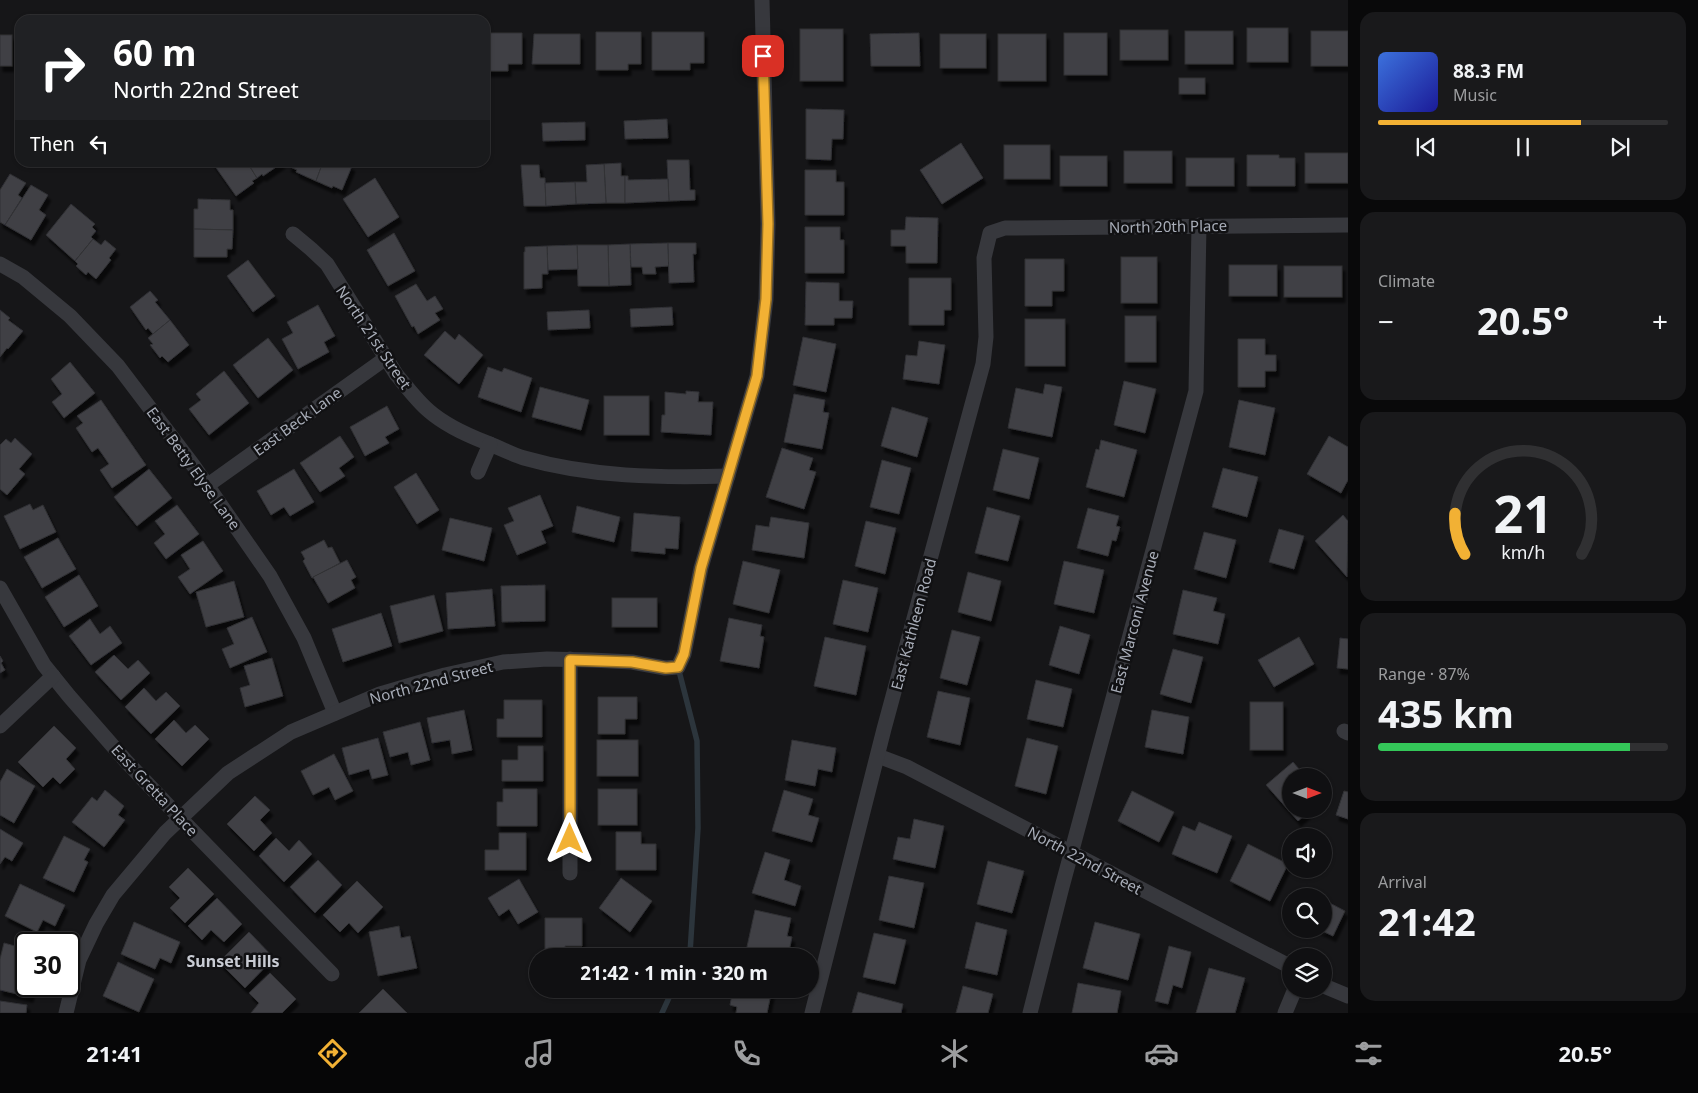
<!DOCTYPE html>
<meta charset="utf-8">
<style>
:root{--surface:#101012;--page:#19191b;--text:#f1f3f6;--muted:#9c9d9f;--line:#303032;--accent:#f2b134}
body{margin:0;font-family:"Noto Sans",sans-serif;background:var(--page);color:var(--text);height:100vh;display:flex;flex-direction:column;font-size:19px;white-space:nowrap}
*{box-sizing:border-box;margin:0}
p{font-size:16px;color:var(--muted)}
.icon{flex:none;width:28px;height:28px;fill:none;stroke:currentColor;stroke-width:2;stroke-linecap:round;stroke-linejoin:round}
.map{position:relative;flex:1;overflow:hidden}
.panel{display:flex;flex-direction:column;gap:12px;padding:12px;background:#09090a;width:350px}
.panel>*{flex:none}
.top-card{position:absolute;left:15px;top:15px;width:475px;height:152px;border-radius:15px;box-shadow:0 1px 4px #0004,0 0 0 1px var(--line);background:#202124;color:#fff;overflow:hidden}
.needle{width:32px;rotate:90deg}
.controls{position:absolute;left:1282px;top:768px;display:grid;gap:10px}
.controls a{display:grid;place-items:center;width:50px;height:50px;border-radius:50%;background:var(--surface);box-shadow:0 1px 4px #0004,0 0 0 1px var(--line);font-size:25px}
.speed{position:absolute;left:15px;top:932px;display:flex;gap:10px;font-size:25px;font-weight:700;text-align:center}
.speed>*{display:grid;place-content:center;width:65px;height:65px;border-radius:50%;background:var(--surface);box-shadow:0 1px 4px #0004,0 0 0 1px var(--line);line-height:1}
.speed .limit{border:2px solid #111;border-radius:8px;background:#fff;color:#111}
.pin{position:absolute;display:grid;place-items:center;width:42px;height:42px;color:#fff;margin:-21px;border-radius:10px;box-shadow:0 2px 8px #0006}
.me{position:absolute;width:55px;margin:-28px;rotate:0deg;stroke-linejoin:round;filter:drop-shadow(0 0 4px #0008)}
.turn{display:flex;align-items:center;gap:18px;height:105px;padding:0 15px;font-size:22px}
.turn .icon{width:65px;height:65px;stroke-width:2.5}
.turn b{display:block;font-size:35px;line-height:42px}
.then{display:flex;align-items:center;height:48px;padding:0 15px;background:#0003;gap:10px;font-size:19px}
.big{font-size:38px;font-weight:700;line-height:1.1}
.panel .widget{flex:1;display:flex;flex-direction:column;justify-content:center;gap:8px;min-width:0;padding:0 18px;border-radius:15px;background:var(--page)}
.panel .dial{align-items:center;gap:0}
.dial svg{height:130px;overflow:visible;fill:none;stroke:var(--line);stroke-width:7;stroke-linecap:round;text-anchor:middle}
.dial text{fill:var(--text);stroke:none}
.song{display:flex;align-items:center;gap:15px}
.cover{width:60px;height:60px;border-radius:8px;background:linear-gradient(135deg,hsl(220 70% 55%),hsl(240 70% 35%))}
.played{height:5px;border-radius:2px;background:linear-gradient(90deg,var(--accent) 70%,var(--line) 70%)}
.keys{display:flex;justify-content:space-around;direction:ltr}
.heat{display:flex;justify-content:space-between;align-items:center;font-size:28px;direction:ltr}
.charge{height:8px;border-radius:4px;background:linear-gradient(90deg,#34c759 87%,var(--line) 0)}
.trip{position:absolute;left:529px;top:948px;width:290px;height:50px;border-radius:25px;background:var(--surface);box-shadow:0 1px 4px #0004,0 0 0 1px var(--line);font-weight:700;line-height:50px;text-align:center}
.dock{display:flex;height:80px;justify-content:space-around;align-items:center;background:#060607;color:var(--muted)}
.dock .icon{width:35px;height:35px}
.dock .current{color:var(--accent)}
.dock b{font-size:22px;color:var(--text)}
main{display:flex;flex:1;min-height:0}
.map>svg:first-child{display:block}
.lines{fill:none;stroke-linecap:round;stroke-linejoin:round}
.stream{stroke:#2c353c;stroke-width:5.5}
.building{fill:#404145;stroke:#303034;filter:url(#shadow)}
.street{stroke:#37383d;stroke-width:15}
.route-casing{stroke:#9d7322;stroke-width:12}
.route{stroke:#f2b134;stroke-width:9}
.labels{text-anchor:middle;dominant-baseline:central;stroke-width:5;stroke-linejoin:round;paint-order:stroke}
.street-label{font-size:15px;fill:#a8adb8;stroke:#111113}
.neighbourhood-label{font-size:16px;font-weight:bold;fill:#c9ccd4;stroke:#111113}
</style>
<main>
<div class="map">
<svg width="1348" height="1013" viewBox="0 0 1348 1013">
<defs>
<filter id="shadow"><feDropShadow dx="3" dy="5.5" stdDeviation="1" flood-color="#0009"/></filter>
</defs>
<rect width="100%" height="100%" fill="#161618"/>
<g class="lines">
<g class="stream">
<polyline points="678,667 697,741 698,828 690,953 688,956"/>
<polyline points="662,1013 673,989"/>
</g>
</g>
<g class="building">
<rect x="1247" y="28" width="41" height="34"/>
<rect x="800" y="29" width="43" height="52"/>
<rect x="1120" y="30" width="48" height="30"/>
<rect x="1185" y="31" width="48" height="33"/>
<rect x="1311" y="31" width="37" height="35"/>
<polygon points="596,32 641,32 641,64 628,64 628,70 596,70"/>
<polygon points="652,32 704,32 704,63 690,63 690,70 652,70"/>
<polygon points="485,33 522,33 522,64 508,64 508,71 485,71"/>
<polygon points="919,33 920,66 871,66 870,34"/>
<rect x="1064" y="33" width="43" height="42"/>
<polygon points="534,34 580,34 580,64 532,64"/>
<rect x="940" y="34" width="46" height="34"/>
<rect x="998" y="34" width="48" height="47"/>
<rect x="0" y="35" width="12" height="31"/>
<rect x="1179" y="78" width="26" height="16"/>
<polygon points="806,109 844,110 843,139 832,139 831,160 806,159"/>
<polygon points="667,119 668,138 625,139 624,121"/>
<polygon points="585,122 585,140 543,141 542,123"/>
<polygon points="961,143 983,178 942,204 920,170"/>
<rect x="1004" y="145" width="46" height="34"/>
<rect x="1124" y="151" width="48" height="32"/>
<rect x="1305" y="153" width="43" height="30"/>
<polygon points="1247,155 1279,155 1279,158 1295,158 1295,186 1247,186"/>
<rect x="1060" y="156" width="47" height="30"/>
<rect x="1186" y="158" width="48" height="28"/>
<polygon points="667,160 689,160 690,190 695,190 695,200 669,201"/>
<polygon points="212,162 247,162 257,178 252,181 254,183 236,196"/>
<polygon points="247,162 282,162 282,163 263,176 262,174 257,178"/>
<polygon points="290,162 323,162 316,181 296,172 297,170 288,166"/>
<polygon points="323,162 343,162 352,166 342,190 333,186 332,188 316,181"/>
<polygon points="621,163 621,176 625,176 625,203 606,203 604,164"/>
<polygon points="604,164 606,203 576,204 575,182 587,182 586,165"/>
<polygon points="521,165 539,165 540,178 545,178 546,206 524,206"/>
<polygon points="805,170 836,170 836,182 844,182 844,215 805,215"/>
<polygon points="10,174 26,183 18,195 22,198 5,225 0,222 0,190"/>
<polygon points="625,176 628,176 628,180 668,179 669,201 625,203"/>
<polygon points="375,178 399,217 368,237 343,199"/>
<polygon points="575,182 576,204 546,206 545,183"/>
<polygon points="31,185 48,195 39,210 46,215 31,240 5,225"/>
<polygon points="198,199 230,200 230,210 233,210 233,230 194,229 194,209 198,209"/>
<polygon points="71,204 95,224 92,227 96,231 91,237 93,239 75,261 46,235"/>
<polygon points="906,217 938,218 937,263 906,263 906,246 891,246 891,230 905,230"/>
<polygon points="805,227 840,227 840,240 844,240 844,273 805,273"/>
<polygon points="194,229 233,230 232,249 227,249 227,257 194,257"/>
<polygon points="394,233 415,271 388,286 367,250"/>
<polygon points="93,239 101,245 105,240 116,249 109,258 111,260 96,279 88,272 86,275 76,266 78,264 75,261"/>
<polygon points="668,243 669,266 655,267 656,274 643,274 642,267 631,267 630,244"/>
<polygon points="668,243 696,243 696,254 693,254 694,282 669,283"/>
<polygon points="630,244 631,285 609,286 608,245"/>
<polygon points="577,245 608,245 609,286 578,286"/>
<polygon points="577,245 578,269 548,270 547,246"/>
<polygon points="547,246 548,274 542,274 542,288 524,289 524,252 525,252 525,247"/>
<rect x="1121" y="257" width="36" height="46"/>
<polygon points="1025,259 1064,259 1064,291 1052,291 1052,306 1025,306"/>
<polygon points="248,260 275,296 253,312 227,276"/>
<rect x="1229" y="265" width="48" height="31"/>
<rect x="1284" y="266" width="58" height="31"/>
<polygon points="909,278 951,278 951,310 944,310 944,325 909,325"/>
<polygon points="806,282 839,283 839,301 853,301 852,318 834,318 834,325 805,325"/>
<polygon points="416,284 427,301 435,296 443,309 435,313 440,320 418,334 414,326 412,327 395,296"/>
<polygon points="150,291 158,300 155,302 170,320 153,334 148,328 146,330 130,307"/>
<polygon points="318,305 335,336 324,342 329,352 298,369 282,339 293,333 287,322"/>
<polygon points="672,307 673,325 631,327 630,309"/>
<polygon points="0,310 10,318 8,320 23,331 8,349 7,348 0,357"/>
<polygon points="589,310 590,328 548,330 547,312"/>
<rect x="1125" y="316" width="31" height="46"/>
<rect x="1025" y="319" width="40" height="47"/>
<polygon points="170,320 189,345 168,362 162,356 160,358 150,345 153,344 148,338"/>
<polygon points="445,331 455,340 459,334 483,355 459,384 424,355"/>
<polygon points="803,337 836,344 826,392 793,385"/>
<polygon points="268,338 293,370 258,398 233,365"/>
<polygon points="1238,339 1265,339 1265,355 1276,355 1276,371 1265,371 1265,387 1238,387"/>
<polygon points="919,341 945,345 939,384 903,379 906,355 917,356"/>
<polygon points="70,362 95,393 64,418 52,402 62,394 51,379"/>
<polygon points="488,367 502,372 504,368 532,378 521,412 478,397"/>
<polygon points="224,371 249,403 209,435 189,409 201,400 196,394"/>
<polygon points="1124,381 1156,389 1145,433 1114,425"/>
<polygon points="1045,384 1062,387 1052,437 1008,428 1016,388 1043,394"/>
<polygon points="540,387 589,400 581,430 532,417"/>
<polygon points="686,391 699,392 698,402 713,402 711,435 661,432 662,415 665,415 665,392 686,394"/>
<polygon points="794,394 825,400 823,412 829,413 822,449 784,442"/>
<rect x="604" y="396" width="45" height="39"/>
<polygon points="101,400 146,465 112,488 100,470 109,464 98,448 92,452 76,428 83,423 77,416"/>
<polygon points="1239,400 1275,408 1265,455 1229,447"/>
<polygon points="387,406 399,429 385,437 389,443 365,456 350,427"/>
<polygon points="892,407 928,418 917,457 881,446"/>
<polygon points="340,436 354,457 339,468 345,476 320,492 300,463"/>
<polygon points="1329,436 1348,447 1348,480 1341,493 1307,474"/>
<polygon points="15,438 32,454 19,469 25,474 7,495 0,489 0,445 6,439 11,443"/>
<polygon points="1101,440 1137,450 1124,497 1086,487 1096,449 1099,450"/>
<polygon points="782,448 813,458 809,470 816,472 804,509 766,497"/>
<polygon points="1003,449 1039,458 1029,499 993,490"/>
<polygon points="882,460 911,468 899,514 870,507"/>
<polygon points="1223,468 1258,477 1247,517 1212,507"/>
<polygon points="149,469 172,498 137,526 114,497"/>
<polygon points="294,469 314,502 290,516 284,507 271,515 257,491"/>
<polygon points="416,473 439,510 417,524 394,487"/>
<polygon points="540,495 553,526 541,531 546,543 517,555 504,525 514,521 508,508"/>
<polygon points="30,504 33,510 43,505 56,532 20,549 4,516"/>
<polygon points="177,505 199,534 166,559 154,543 165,534 155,521"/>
<polygon points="577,506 620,517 614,542 572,532"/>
<polygon points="987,507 1020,516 1008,561 975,553"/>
<polygon points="1088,508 1119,516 1116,526 1120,527 1116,541 1112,540 1108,556 1077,548"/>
<polygon points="634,513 680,517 678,549 665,548 665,554 631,551"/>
<polygon points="1343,515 1348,521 1347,577 1315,541"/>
<polygon points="771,517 809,523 804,558 752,550 756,525 769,527"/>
<polygon points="450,518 492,528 484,561 442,550"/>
<polygon points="866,521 896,528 885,574 855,566"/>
<polygon points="1279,529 1304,536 1294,569 1269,562"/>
<polygon points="1204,532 1236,540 1226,578 1194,569"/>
<polygon points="58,538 76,569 42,588 24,557"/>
<polygon points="324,540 328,548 332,547 340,563 312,578 303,561 305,559 301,552"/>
<polygon points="203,541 223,571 190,594 178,577 190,569 181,555"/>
<polygon points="347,560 356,577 351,580 355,588 328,603 313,577"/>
<polygon points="743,561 780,570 769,613 733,604"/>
<polygon points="1064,561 1104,570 1094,613 1054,604"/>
<polygon points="968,572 1001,581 991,621 958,612"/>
<polygon points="79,575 98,606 64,627 45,597"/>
<polygon points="843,580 878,588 868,632 833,624"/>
<polygon points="234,581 244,617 206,627 196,592"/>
<polygon points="545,585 545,621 502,622 501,586"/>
<polygon points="492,589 495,626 448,629 446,593"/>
<polygon points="1183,590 1217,598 1213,611 1225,614 1218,644 1173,634"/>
<polygon points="434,595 443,631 399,643 390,606"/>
<rect x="612" y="598" width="45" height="29"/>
<polygon points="381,613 392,646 343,662 332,629"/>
<polygon points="252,617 267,652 230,668 222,649 234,644 227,628"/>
<polygon points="729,618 762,625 760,636 764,637 759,668 720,661"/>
<polygon points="90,619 100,634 110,626 122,643 91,665 69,636"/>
<polygon points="1060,626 1090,635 1079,674 1049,665"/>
<polygon points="952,630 980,637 967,685 940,678"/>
<polygon points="825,637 866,646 856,695 814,686"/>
<polygon points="1299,637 1314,664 1274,687 1258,660"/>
<polygon points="1340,638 1348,639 1348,669 1337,668"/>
<polygon points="1173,649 1203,657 1191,703 1160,694"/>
<polygon points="114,655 128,669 138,660 150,673 121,700 95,672"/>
<polygon points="0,656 3,661 1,663 5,670 0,673"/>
<polygon points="272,658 283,696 245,707 240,688 250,685 244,666"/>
<polygon points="1036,680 1072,689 1063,727 1027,719"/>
<polygon points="144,688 156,701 166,692 180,706 151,734 125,707"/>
<polygon points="938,691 970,698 960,745 927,737"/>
<polygon points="598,697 637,697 637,719 625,719 625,734 598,734"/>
<polygon points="504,700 542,700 542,737 497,737 497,719 504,719"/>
<rect x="1250" y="702" width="33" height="48"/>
<polygon points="464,710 472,750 452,754 450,740 432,743 427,718"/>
<polygon points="1152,710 1189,717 1183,754 1145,747"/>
<polygon points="174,720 186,733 195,725 209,739 182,766 155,739"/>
<polygon points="420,722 430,760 411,765 408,752 390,757 383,732"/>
<polygon points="54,726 76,748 66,759 75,769 60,784 53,777 43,787 18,762"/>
<polygon points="378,738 388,775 372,779 369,769 349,775 342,748"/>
<polygon points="1027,738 1058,746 1046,794 1015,786"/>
<rect x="597" y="740" width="41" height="36"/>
<polygon points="792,740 836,748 832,772 818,769 815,786 785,780"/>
<polygon points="518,746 543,746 543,781 502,781 502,760 518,760"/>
<polygon points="334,754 353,791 335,800 329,787 313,795 301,771"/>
<polygon points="1293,762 1305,776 1291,776 1291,809 1312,809 1298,821 1266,785"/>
<polygon points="7,769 35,786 14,823 0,815 0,782"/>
<polygon points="503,789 537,789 537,826 497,826 497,802 503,802"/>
<rect x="598" y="789" width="39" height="36"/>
<polygon points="105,790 124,806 118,815 125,820 104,847 72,822 92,797 97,801"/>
<polygon points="784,790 813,799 808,815 819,818 812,842 772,831"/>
<polygon points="1132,791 1174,812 1159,842 1118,821"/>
<polygon points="1344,791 1348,792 1348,819 1336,815"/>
<polygon points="255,796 270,810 260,820 272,833 254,851 227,824"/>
<polygon points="914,819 944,826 935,868 893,859 898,837 910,839"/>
<polygon points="1199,822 1232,836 1217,873 1172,854 1183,826 1195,831"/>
<polygon points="0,829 23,843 12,861 5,857 0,864"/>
<polygon points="616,832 641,832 641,844 656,844 656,870 616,870"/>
<polygon points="499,833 526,833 526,870 485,870 485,850 499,850"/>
<polygon points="64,836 90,849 84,860 88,862 74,892 43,878"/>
<polygon points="276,838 289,851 299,840 312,854 284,882 259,856"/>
<polygon points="1248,844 1288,864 1270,901 1230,881"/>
<polygon points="765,852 790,860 784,880 801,886 795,906 752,893"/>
<polygon points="318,860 342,885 315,913 290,887"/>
<polygon points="988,861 1024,871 1012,913 977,904"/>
<polygon points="188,868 214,894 185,923 170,908 180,898 169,887"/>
<polygon points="889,876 924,883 914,928 879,920"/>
<polygon points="621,878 652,901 630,932 599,908"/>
<polygon points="519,879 538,912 518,924 509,909 499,916 488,898"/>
<polygon points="357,881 383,907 358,933 349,923 340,932 323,915"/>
<polygon points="20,884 65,905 55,926 43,920 37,932 5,916"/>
<polygon points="1304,890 1316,896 1301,896"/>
<polygon points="217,898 242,924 224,942 211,930 202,940 188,926"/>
<polygon points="1324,900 1345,911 1333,936 1318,929 1324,929"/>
<polygon points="755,910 791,918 787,936 792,937 788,956 745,956"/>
<polygon points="545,918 582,918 582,946 565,946 565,956 545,956"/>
<polygon points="134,922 180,942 171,963 160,958 155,969 121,954"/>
<polygon points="976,922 1007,930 997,975 965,968"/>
<polygon points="1095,922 1140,934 1128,980 1083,968"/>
<polygon points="399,926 401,938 410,936 417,968 378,976 369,932"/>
<polygon points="249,932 274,958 245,988 219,962"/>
<polygon points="874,933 906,940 895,984 863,977"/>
<polygon points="4,943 26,949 26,986 33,986 30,997 0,990 0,959"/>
<polygon points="1169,946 1191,952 1182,988 1173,985 1168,1004 1155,1001"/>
<polygon points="118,962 154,979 139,1012 103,996"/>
<polygon points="1209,968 1245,978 1235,1013 1196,1013"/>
<polygon points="270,973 296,999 282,1013 251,1013 259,1003 249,993"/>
<polygon points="1078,983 1121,991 1117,1013 1072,1013"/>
<polygon points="963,986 993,994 988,1013 956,1013"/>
<polygon points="383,989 407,1013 359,1013"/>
<polygon points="733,989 772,989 767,1013 736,1013 737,1007 730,1005"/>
<polygon points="858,992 903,1004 901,1013 852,1013"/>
<polygon points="0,1001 27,1005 26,1013 0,1013"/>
</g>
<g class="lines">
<g class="street">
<path d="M293 234 311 249 327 264 396 374C406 386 417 401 429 411 444 424 467 435 485 442 498 447 511 454 524 458 590 477 660 478 728 476"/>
<polyline points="0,264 23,277 70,316 118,366 193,465 270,576 304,638 335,713"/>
<polyline points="478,472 490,444"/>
<polyline points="208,485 386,358"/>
<polyline points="0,588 44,665 69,696 125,760 180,818 332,974"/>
<polyline points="0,726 53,676"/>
<polyline points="1344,731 1348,733"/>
<polyline points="878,756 907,767 1291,967"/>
<polyline points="570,873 570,659"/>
<polyline points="1324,986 1348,996"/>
<polyline points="66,1013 79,960 96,924 113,895 165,833 228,773 291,732 380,694 445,675 503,662 547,659 591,660 632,662 665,668 678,667 684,654 701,568 757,376 763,324 766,299 768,224 762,0"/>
<polyline points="812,1013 884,729 983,364 986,337 984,258 990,233 1005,228 1348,225"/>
<polyline points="1030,1013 1062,887 1196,391 1199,225"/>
<polyline points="1285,1013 1295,989"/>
</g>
</g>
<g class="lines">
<defs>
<polyline id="route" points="570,839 570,660 632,662 666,668 678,667 684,654 701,568 757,376 761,341 766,299 768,224 763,56"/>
</defs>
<use href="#route" class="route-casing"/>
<use href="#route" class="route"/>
</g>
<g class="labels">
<g class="street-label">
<text transform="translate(1168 226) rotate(-1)">North 20th Place</text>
<text transform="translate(374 337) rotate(56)">North 21st Street</text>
<text transform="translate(297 421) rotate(-36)">East Beck Lane</text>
<text transform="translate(194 468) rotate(54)">East Betty Elyse Lane</text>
<text transform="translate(1134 622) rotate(-75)">East Marconi Avenue</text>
<text transform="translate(913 624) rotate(-75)">East Kathleen Road</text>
<text transform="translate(431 682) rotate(-15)">North 22nd Street</text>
<text transform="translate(155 790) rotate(47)">East Gretta Place</text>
<text transform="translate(1085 860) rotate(28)">North 22nd Street</text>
</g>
<g class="neighbourhood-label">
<text x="233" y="961">Sunset Hills</text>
</g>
</g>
</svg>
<div class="controls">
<a><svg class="needle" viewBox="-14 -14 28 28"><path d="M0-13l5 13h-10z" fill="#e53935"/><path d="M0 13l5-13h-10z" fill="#9c9d9f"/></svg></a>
<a><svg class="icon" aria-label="sound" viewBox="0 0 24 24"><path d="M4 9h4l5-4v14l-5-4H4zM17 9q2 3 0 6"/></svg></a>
<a><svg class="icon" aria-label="search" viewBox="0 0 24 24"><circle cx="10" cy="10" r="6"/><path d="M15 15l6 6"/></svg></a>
<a><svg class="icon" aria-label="layers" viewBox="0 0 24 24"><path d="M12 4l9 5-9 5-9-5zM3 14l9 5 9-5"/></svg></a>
</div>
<div class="speed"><div class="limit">30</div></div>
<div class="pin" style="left:763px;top:56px;background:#d93025"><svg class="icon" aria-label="arrive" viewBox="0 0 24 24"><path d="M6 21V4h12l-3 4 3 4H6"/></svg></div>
<svg class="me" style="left:570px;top:839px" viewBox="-20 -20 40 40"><path d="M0-17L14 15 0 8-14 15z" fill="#f2b134" stroke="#fff" stroke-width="4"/></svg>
<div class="trip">21:42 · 1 min · 320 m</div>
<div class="top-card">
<div class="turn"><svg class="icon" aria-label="right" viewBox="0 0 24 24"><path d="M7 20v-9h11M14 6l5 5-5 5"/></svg><div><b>60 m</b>North 22nd Street</div></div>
<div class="then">Then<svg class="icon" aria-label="left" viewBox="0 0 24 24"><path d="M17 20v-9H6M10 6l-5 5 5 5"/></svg></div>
</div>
</div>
<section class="panel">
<div class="widget">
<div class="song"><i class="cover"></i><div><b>88.3 FM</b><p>Music</p></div></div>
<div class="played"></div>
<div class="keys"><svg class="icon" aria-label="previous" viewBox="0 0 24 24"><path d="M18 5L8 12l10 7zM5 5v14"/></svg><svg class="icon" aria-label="pause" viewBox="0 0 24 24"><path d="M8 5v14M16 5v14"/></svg><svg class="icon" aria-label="next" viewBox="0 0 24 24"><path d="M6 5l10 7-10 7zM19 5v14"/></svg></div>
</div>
<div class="widget"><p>Climate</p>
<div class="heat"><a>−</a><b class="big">20.5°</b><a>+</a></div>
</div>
<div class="widget dial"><svg viewBox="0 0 100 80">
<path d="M14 69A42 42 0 1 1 86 69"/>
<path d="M14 69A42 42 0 0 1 8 44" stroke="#f2b134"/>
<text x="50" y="56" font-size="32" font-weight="700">21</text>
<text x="50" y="72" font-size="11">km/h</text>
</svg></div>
<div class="widget"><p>Range · 87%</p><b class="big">435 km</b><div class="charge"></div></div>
<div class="widget"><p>Arrival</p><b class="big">21:42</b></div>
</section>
</main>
<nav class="dock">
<b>21:41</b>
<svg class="icon current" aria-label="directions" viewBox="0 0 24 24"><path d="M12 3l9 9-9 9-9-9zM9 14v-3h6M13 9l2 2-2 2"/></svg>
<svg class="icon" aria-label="music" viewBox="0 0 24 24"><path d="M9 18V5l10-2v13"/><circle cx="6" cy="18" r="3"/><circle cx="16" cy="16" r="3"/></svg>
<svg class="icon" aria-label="phone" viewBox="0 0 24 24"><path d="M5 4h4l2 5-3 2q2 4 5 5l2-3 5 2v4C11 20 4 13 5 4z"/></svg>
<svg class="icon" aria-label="climate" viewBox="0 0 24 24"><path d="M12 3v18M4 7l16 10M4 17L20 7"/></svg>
<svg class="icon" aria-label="car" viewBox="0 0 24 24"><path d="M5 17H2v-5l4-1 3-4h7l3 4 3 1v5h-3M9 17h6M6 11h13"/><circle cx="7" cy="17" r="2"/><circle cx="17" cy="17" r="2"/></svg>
<svg class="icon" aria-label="filters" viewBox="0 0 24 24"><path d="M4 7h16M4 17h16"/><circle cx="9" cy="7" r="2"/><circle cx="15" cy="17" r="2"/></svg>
<b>20.5°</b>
</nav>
